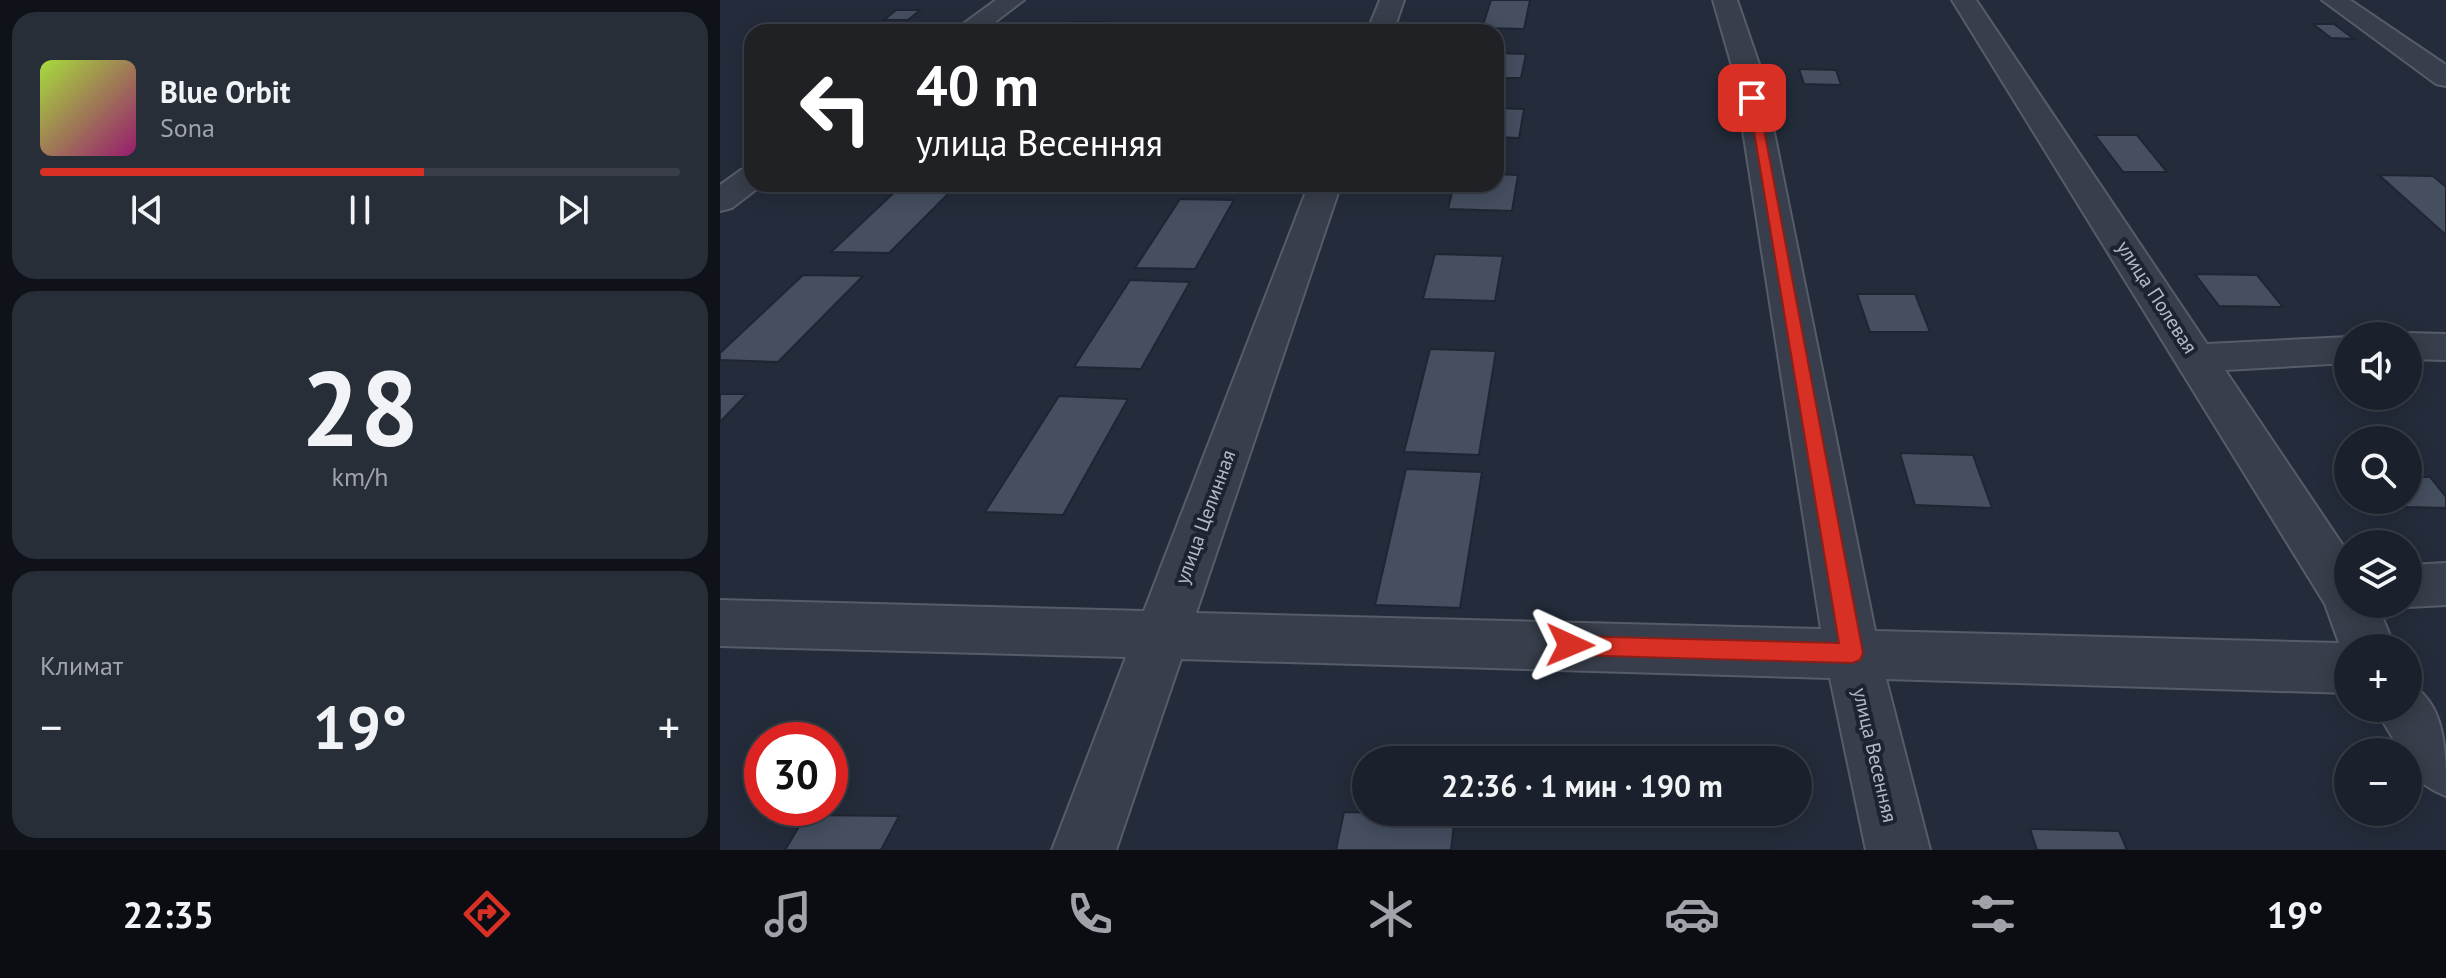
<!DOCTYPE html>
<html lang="ru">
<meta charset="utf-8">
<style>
:root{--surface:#1b212c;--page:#282e38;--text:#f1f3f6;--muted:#a0a3a9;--line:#393e48;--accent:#d93025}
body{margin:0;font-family:"PT Sans",sans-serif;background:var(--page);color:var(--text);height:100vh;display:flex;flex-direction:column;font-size:30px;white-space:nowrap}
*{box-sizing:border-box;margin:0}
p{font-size:26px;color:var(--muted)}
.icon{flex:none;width:44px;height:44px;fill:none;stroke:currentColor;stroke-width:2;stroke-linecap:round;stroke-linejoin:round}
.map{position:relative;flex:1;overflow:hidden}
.panel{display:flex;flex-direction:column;gap:12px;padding:12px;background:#0f1218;width:720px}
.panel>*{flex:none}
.banner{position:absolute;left:24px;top:24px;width:760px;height:168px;border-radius:24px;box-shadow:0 4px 20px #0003,0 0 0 2px var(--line);background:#202124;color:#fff;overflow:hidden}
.fabs{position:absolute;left:1614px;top:322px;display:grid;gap:16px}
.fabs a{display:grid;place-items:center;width:88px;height:88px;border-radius:50%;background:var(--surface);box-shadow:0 4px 20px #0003,0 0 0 2px var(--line);font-size:40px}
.speed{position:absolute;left:24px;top:722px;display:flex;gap:16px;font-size:40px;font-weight:700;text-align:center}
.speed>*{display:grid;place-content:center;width:104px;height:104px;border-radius:50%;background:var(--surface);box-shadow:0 4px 20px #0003,0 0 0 2px var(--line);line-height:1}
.speed .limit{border:12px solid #d22;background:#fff;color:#111}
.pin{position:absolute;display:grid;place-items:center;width:68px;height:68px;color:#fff;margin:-34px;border-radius:16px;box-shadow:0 4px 12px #0006}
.me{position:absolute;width:88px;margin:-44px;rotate:91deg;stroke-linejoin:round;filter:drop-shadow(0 0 6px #0008)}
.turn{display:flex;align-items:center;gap:28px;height:168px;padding:0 40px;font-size:36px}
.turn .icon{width:104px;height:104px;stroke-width:2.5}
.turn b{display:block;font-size:56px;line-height:68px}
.big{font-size:60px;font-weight:800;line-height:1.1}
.panel .widget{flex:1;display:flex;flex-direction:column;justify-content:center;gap:12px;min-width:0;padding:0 28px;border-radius:24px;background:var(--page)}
.panel .dial{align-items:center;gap:0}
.dial b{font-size:104px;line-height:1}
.song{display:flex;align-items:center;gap:24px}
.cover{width:96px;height:96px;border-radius:12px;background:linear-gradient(135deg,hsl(80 70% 55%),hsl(320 70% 35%))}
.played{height:8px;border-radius:4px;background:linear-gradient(90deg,var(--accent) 60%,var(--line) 60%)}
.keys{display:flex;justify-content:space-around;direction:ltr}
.heat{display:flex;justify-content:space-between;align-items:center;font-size:44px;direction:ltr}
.trip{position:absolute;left:632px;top:746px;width:460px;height:80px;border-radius:40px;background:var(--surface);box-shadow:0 4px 20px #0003,0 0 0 2px var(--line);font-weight:800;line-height:80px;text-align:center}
.menu{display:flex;height:128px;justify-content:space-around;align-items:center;background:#0b0d12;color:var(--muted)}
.menu .icon{width:56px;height:56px}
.menu .on{color:var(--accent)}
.menu b{font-size:36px;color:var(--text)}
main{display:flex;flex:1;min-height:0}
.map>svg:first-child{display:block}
.building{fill:#454f60;stroke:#1f2532;stroke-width:2}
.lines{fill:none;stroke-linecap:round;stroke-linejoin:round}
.minor-casing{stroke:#565c69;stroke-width:4}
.minor{fill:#383e4b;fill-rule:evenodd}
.route{fill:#d93025;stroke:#8d1f18;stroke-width:2}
.labels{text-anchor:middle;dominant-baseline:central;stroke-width:8;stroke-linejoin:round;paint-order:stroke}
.street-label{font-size:20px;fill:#b3b9c7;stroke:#1d2330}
</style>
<main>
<section class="panel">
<div class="widget">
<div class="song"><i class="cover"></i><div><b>Blue Orbit</b><p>Sona</p></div></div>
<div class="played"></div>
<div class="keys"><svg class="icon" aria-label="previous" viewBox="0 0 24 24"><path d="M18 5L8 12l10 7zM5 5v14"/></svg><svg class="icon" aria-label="pause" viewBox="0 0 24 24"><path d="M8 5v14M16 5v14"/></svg><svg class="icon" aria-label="next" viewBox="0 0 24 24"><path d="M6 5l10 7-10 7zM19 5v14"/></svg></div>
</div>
<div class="widget dial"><b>28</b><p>km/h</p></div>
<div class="widget"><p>Климат</p>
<div class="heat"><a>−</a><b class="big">19°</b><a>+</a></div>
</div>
</section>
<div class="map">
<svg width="1726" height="850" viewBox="0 0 1726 850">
<rect width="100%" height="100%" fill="#242c3b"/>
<g class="building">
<polygon points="771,0 810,0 804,29 762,28"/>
<polygon points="176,10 200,10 188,20 164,20"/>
<polygon points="348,22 389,22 379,32 337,32"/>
<polygon points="1593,24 1614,24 1634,39 1611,38"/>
<polygon points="776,53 806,54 801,78 776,78"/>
<polygon points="1079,69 1116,70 1121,85 1084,84"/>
<polygon points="776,108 804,109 799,138 776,137"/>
<polygon points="1375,135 1417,135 1447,172 1403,172"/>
<polygon points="776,174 798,175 792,211 728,209 734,184 776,184"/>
<polygon points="1659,175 1713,176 1726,187 1726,235"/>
<polygon points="182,185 235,187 169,253 111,252"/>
<polygon points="460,199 514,200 475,269 415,268"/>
<polygon points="715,254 783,256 775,301 703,299"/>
<polygon points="1475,274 1537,275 1563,307 1499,306"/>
<polygon points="83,275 143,276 58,362 0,360 0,353"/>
<polygon points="410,280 470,282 421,369 354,367"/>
<polygon points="1137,294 1195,294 1210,332 1150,332"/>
<polygon points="710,349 776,351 759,455 684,452"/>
<polygon points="0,394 27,394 0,422"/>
<polygon points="339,396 408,399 343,515 265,512"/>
<polygon points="1180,453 1253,455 1272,508 1195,505"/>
<polygon points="686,469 762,472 740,608 655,605"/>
<polygon points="1688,477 1710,477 1726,497 1726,508 1685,507 1679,500 1688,500"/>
<polygon points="624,812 735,815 731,850 616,850"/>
<polygon points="86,815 179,816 161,850 65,850"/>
<polygon points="1310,829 1399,831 1407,850 1317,850"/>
</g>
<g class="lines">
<defs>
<g id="minor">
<polygon points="276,0 304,0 262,32 232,32"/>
<polygon points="660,0 684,0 673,32 647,32"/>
<polygon points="993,0 1017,0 1042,73 1155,631 1619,643 1605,604 1232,0 1256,0 1487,344 1628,337 1628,363 1505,370 1628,553 1628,604 1657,604 1675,648 1628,648 1628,693 1166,679 1210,850 1146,850 1110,678 461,659 396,850 332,850 406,657 0,646 0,600 424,611 589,184 621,184 476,613 1101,629 1014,73"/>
<polygon points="1602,0 1630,0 1726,65 1726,86 1716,84"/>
<polygon points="32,167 32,184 43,184 12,208 0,211 0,185 21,170"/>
<polygon points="1688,333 1726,334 1726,360 1688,359 1688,336 1677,336"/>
<polygon points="1726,563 1726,605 1688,607 1678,604 1688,604 1688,565"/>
<path d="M1688 683C1726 702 1726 751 1726 796 1706 788 1688 776 1688 752H1681L1655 708H1688Z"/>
</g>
</defs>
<use href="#minor" class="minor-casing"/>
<use href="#minor" class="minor"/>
</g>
<polygon class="route" points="1028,95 1038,98 1143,653 1140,660 1132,663 850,655 842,652 838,645 842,638 850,636 1119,643"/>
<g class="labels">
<g class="street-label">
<text transform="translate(1437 297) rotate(57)">улица Полевая</text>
<text transform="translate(485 517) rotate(-70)">улица Целинная</text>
<text transform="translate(1155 755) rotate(77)">улица Весенняя</text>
</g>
</g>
</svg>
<div class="fabs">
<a><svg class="icon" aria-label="sound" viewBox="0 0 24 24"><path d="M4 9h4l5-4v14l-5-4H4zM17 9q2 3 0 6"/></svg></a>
<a><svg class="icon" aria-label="search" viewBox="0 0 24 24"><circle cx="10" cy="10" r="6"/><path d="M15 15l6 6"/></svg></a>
<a><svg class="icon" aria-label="layers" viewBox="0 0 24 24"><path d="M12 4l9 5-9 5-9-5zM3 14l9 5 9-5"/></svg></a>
<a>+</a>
<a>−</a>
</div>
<div class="speed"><div class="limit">30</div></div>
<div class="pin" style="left:1032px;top:98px;background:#d93025"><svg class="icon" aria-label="arrive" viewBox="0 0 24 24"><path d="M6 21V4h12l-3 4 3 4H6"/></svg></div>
<svg class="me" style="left:850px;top:645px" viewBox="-20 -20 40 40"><path d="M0-17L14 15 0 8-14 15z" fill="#d93025" stroke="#fff" stroke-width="4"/></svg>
<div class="trip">22:36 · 1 мин · 190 m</div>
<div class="banner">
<div class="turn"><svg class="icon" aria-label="left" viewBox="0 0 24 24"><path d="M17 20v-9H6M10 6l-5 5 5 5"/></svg><div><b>40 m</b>улица Весенняя</div></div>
</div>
</div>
</main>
<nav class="menu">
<b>22:35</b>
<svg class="icon on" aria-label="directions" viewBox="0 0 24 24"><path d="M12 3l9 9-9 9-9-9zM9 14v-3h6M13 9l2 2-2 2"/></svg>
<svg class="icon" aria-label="music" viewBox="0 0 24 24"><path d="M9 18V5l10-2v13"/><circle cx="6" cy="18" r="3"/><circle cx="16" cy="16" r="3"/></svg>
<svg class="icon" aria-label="phone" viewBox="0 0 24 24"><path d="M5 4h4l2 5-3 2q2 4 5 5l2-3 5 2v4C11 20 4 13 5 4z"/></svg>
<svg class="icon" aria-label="climate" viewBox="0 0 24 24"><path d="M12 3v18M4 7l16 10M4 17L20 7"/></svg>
<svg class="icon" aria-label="car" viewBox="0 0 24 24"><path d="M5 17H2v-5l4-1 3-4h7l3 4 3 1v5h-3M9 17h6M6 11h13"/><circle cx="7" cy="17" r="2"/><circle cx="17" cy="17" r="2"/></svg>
<svg class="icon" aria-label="filters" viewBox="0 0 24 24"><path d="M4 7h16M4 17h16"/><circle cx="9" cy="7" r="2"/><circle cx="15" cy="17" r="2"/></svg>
<b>19°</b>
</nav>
